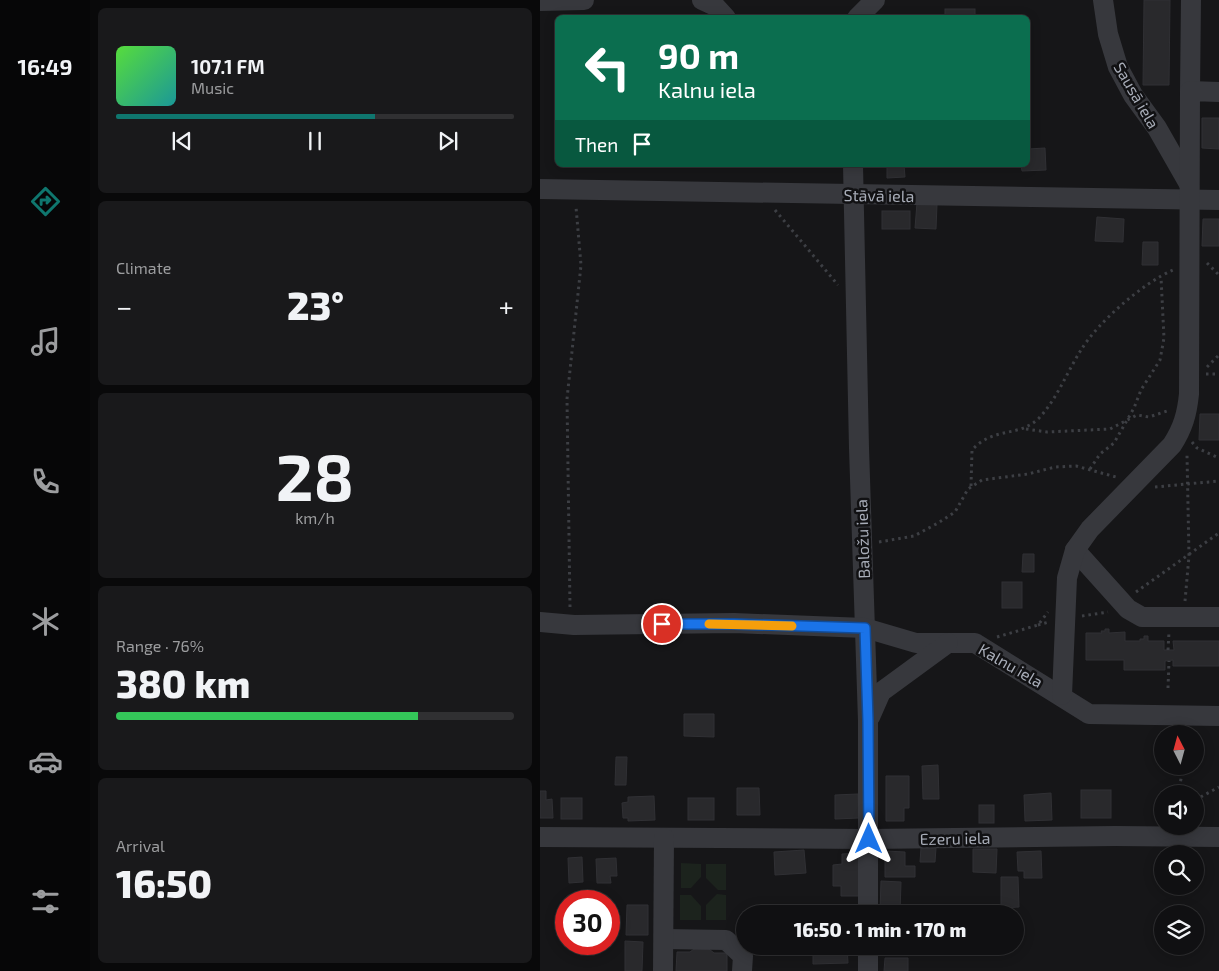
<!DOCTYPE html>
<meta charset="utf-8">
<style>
:root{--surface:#101012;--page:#19191b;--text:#f1f3f6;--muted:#9c9d9f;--line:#303032;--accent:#0f766e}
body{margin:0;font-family:"Exo 2",sans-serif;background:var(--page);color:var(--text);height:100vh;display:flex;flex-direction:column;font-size:19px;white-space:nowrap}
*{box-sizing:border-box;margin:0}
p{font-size:16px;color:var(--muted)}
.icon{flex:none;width:28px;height:28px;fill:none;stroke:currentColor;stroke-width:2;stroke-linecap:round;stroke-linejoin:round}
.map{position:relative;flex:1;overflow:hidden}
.side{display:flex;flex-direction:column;gap:8px;padding:8px;background:#09090a;width:450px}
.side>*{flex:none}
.banner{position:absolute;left:15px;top:15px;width:475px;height:152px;border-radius:8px;box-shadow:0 2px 12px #0003,0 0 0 1px var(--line);background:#0b6e4f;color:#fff;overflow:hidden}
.needle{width:32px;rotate:354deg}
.tools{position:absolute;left:614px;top:725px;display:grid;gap:10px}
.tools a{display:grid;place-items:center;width:50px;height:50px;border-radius:50%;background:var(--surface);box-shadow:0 2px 12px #0003,0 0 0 1px var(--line);font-size:25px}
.speed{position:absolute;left:15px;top:890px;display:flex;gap:10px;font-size:25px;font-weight:700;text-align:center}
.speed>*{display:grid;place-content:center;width:65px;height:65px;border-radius:50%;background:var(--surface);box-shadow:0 2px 12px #0003,0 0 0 1px var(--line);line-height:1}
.speed .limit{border:8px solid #d22;background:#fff;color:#111}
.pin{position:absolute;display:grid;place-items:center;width:42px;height:42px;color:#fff;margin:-21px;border:2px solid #fff;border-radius:50%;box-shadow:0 1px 5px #0007}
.me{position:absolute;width:55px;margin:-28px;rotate:0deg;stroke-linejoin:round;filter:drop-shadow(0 0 4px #0008)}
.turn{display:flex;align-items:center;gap:18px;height:105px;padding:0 20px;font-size:22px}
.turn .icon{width:65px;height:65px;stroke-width:2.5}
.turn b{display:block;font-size:35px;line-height:42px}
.then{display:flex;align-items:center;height:48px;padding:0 20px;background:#0003;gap:10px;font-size:19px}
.big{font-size:38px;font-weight:800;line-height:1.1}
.side .tile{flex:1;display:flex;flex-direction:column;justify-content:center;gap:8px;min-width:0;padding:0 18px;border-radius:8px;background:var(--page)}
.side .dial{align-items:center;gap:0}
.dial b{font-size:65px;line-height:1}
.song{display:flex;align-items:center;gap:15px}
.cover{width:60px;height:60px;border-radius:8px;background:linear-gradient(135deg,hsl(110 70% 55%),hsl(180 70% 35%))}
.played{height:5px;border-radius:2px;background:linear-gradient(90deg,var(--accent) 65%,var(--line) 65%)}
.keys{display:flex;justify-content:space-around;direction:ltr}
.heat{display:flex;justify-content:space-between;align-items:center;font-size:28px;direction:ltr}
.charge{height:8px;border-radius:4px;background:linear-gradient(90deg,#34c759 76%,var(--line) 0)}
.trip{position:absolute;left:196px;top:905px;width:288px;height:50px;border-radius:25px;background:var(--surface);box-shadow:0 2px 12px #0003,0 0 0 1px var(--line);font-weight:800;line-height:50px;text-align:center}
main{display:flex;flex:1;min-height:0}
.tabs{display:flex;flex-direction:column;width:90px;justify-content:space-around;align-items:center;background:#060607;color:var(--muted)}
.tabs .icon{width:35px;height:35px}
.tabs .on{color:var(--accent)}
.tabs b{font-size:22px;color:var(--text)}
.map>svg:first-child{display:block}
.green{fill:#1c231d}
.building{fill:#29292c;stroke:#303034}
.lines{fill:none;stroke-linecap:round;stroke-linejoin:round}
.path{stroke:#3d3f44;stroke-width:3;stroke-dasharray:2.5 4;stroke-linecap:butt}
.minor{stroke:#37383d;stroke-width:20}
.route-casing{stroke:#114b97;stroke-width:12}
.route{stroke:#1a73e8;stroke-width:9}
.slow{stroke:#f59e0b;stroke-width:9}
.labels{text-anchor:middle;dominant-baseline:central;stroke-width:5;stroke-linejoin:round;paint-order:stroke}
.street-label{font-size:16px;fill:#a8adb8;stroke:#111113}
</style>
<main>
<nav class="tabs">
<b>16:49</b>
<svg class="icon on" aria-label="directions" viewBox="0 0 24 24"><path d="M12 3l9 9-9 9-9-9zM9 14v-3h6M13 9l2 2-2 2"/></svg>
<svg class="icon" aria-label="music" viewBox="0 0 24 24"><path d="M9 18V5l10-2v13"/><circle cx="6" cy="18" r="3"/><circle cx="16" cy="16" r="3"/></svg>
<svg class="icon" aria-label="phone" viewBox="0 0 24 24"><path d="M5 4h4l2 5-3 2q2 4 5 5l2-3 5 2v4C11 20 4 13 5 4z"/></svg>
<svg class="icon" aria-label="climate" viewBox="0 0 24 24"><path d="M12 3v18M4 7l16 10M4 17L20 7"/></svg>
<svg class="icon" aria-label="car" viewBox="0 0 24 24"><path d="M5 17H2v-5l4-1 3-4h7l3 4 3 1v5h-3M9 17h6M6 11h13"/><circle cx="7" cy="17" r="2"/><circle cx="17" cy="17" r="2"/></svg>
<svg class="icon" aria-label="filters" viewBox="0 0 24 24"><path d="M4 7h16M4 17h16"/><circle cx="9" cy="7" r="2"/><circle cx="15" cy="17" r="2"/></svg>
</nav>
<section class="side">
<div class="tile">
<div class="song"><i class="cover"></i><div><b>107.1 FM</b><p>Music</p></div></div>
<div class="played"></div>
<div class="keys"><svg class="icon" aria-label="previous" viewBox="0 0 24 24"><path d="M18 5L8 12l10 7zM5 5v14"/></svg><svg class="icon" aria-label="pause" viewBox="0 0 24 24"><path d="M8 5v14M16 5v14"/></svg><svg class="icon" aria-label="next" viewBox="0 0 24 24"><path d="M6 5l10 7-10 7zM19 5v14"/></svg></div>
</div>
<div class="tile"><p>Climate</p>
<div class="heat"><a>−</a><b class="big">23°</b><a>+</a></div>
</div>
<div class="tile dial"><b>28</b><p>km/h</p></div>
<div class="tile"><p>Range · 76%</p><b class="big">380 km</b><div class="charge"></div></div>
<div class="tile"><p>Arrival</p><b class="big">16:50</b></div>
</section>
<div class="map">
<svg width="679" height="971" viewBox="0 0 679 971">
<rect width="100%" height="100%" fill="#161618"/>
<g class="green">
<polygon points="141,863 161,864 161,877 151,888 141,888"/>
<polygon points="166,864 186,864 186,890 178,890 166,878"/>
<polygon points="177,894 186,895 186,920 166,920 166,905"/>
<polygon points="140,895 151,895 161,906 161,920 140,920"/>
</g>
<g class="building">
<polygon points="604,0 630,0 629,85 603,85"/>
<rect x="405" y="9" width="30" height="9"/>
<polygon points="662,118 679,118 679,149 662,148"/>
<polygon points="505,148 506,170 482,171 481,165 488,165 488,149"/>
<polygon points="347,165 364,165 365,177 347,178"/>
<polygon points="377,203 397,204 396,229 375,228"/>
<rect x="342" y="211" width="28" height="18"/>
<polygon points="557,217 584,219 583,242 555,241"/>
<polygon points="663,219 679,219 679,246 662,246"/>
<polygon points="603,242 618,242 618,265 602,265"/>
<polygon points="660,414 679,414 679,440 659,440"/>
<polygon points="483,554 494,554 494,572 482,572"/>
<rect x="462" y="582" width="20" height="26"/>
<polygon points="565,629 569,629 569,633 585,632 585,641 600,641 600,639 604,639 604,636 608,636 608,641 624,641 624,650 634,650 633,641 679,641 679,666 633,666 633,660 625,661 625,670 584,670 584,660 546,660 546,633 562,633 561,631 565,631"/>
<polygon points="144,714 174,714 174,737 144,736"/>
<polygon points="76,757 87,757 86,785 75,785"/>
<polygon points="398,765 399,799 383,799 382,766"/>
<polygon points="346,776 369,776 369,808 364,808 364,821 346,821"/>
<polygon points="197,788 219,788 220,815 197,815"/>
<rect x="541" y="790" width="30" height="28"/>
<polygon points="0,791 6,791 6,800 12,799 13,818 0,818"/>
<polygon points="511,793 512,820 485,821 484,795"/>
<polygon points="318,794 319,818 295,819 295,795"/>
<polygon points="114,796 115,820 88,821 88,818 83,818 82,803 88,802 88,797"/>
<rect x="21" y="798" width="21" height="21"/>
<rect x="148" y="798" width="26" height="22"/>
<rect x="439" y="805" width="15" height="18"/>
<polygon points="381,848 396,848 395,862 380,862"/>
<polygon points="433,849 457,849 456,873 433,872"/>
<polygon points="264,850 266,873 235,875 234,852"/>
<polygon points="345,851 365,852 365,866 375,866 375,877 345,877"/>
<polygon points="501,851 502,878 484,878 484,871 478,871 477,852"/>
<polygon points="319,853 319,896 301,896 301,886 293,886 293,865 302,864 302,854"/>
<polygon points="42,857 43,882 29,883 28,858"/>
<polygon points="76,858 77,876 70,876 71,883 57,883 56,859"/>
<polygon points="461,877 478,877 479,907 461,908"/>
<polygon points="341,881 361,882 360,912 340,912"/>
<polygon points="87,905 108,905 108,935 86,935"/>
<polygon points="85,941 103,942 102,971 85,971"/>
<polygon points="283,946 307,946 308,963 273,964 273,951 283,950"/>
<polygon points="154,949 169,949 174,953 187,953 187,971 136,971 137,952 150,952"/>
<polygon points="345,958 368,958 368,971 344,971"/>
</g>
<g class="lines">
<g class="path">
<polyline points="235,210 298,285"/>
<polyline points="667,263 679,275"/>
<polyline points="667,367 679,355"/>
<polyline points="666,374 679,374"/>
<polyline points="486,429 507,432 570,429 597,415 609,417 630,410"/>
<polyline points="652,442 657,448 679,458"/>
<polyline points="550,469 560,454 574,443 594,408 601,390 620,360 624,338 621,277"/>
<path d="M431 486 432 450C454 426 479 438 499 418 517 399 527 372 541 350 558 322 603 283 633 270"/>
<polyline points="615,487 679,481"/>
<polyline points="339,542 374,536 398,523 415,512 428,489 442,480 488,474 515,467 536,466 576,477"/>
<polyline points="596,592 679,533"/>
<polyline points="645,601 649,556 647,455"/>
<polyline points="30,607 27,399 41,265 36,207"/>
<polyline points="542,616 568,612"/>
<polyline points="498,625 509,622"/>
<polyline points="457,637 498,625 508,612"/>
<polyline points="628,650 629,632"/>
<polyline points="628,688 629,661"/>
<polyline points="638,794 642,774 646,766"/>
<polyline points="655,800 679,787"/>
</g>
<g class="minor">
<polyline points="162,0 175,6 186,18"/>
<polyline points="563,0 568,34 578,67 593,95 617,128 649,184"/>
<polyline points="0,1 44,0"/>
<polyline points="317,18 335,0"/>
<polyline points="650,91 651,0"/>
<polyline points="313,165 319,448 328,721 328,914"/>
<polyline points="0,189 679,200"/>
<polyline points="535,550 588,609 602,617 679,617"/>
<polyline points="0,622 34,625 194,623 325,628 376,643 435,643 549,714 679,716"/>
<path d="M522 695 527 578 535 550 550 529 632 445C643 428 647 414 649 394L650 91 679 92"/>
<polyline points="330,717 341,692 408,643"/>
<polyline points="0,837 329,839 575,836 679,837"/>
<polyline points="124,939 186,940 203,956 202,971"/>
<polyline points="123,971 124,838"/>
<polyline points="328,971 328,946"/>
</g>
</g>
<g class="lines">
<defs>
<polyline id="route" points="122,624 194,624 325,628 328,721 329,839"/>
</defs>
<use href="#route" class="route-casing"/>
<use href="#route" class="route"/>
<polyline class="slow" points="169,624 252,626"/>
</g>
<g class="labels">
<g class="street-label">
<text transform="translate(597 95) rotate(60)">Sausā iela</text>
<text transform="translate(339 195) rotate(1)">Stāvā iela</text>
<text transform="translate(322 539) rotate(-92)">Baložu iela</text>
<text transform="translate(471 665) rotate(30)">Kalnu iela</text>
<text transform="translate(415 838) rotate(-1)">Ezeru iela</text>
</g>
</g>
</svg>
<div class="tools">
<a><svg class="needle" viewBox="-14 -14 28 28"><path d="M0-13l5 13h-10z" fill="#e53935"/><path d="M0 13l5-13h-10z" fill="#9c9d9f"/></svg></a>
<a><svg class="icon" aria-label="sound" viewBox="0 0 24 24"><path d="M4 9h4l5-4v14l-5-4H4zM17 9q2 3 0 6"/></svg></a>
<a><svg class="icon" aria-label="search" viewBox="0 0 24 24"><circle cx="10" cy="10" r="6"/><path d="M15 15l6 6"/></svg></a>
<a><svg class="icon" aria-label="layers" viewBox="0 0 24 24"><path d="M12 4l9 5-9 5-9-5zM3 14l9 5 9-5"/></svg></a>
</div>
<div class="speed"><div class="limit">30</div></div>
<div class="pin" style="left:122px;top:624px;background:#d93025"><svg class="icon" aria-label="arrive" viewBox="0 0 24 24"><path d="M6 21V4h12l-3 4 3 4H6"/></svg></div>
<svg class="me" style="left:329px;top:839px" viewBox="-20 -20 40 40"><path d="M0-17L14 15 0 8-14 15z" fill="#1a73e8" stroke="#fff" stroke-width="4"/></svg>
<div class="trip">16:50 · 1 min · 170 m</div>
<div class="banner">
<div class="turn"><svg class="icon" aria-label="left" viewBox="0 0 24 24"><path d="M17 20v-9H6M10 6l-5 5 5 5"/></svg><div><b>90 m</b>Kalnu iela</div></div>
<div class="then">Then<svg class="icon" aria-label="arrive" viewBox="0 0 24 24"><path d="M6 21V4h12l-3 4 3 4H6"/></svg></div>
</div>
</div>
</main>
